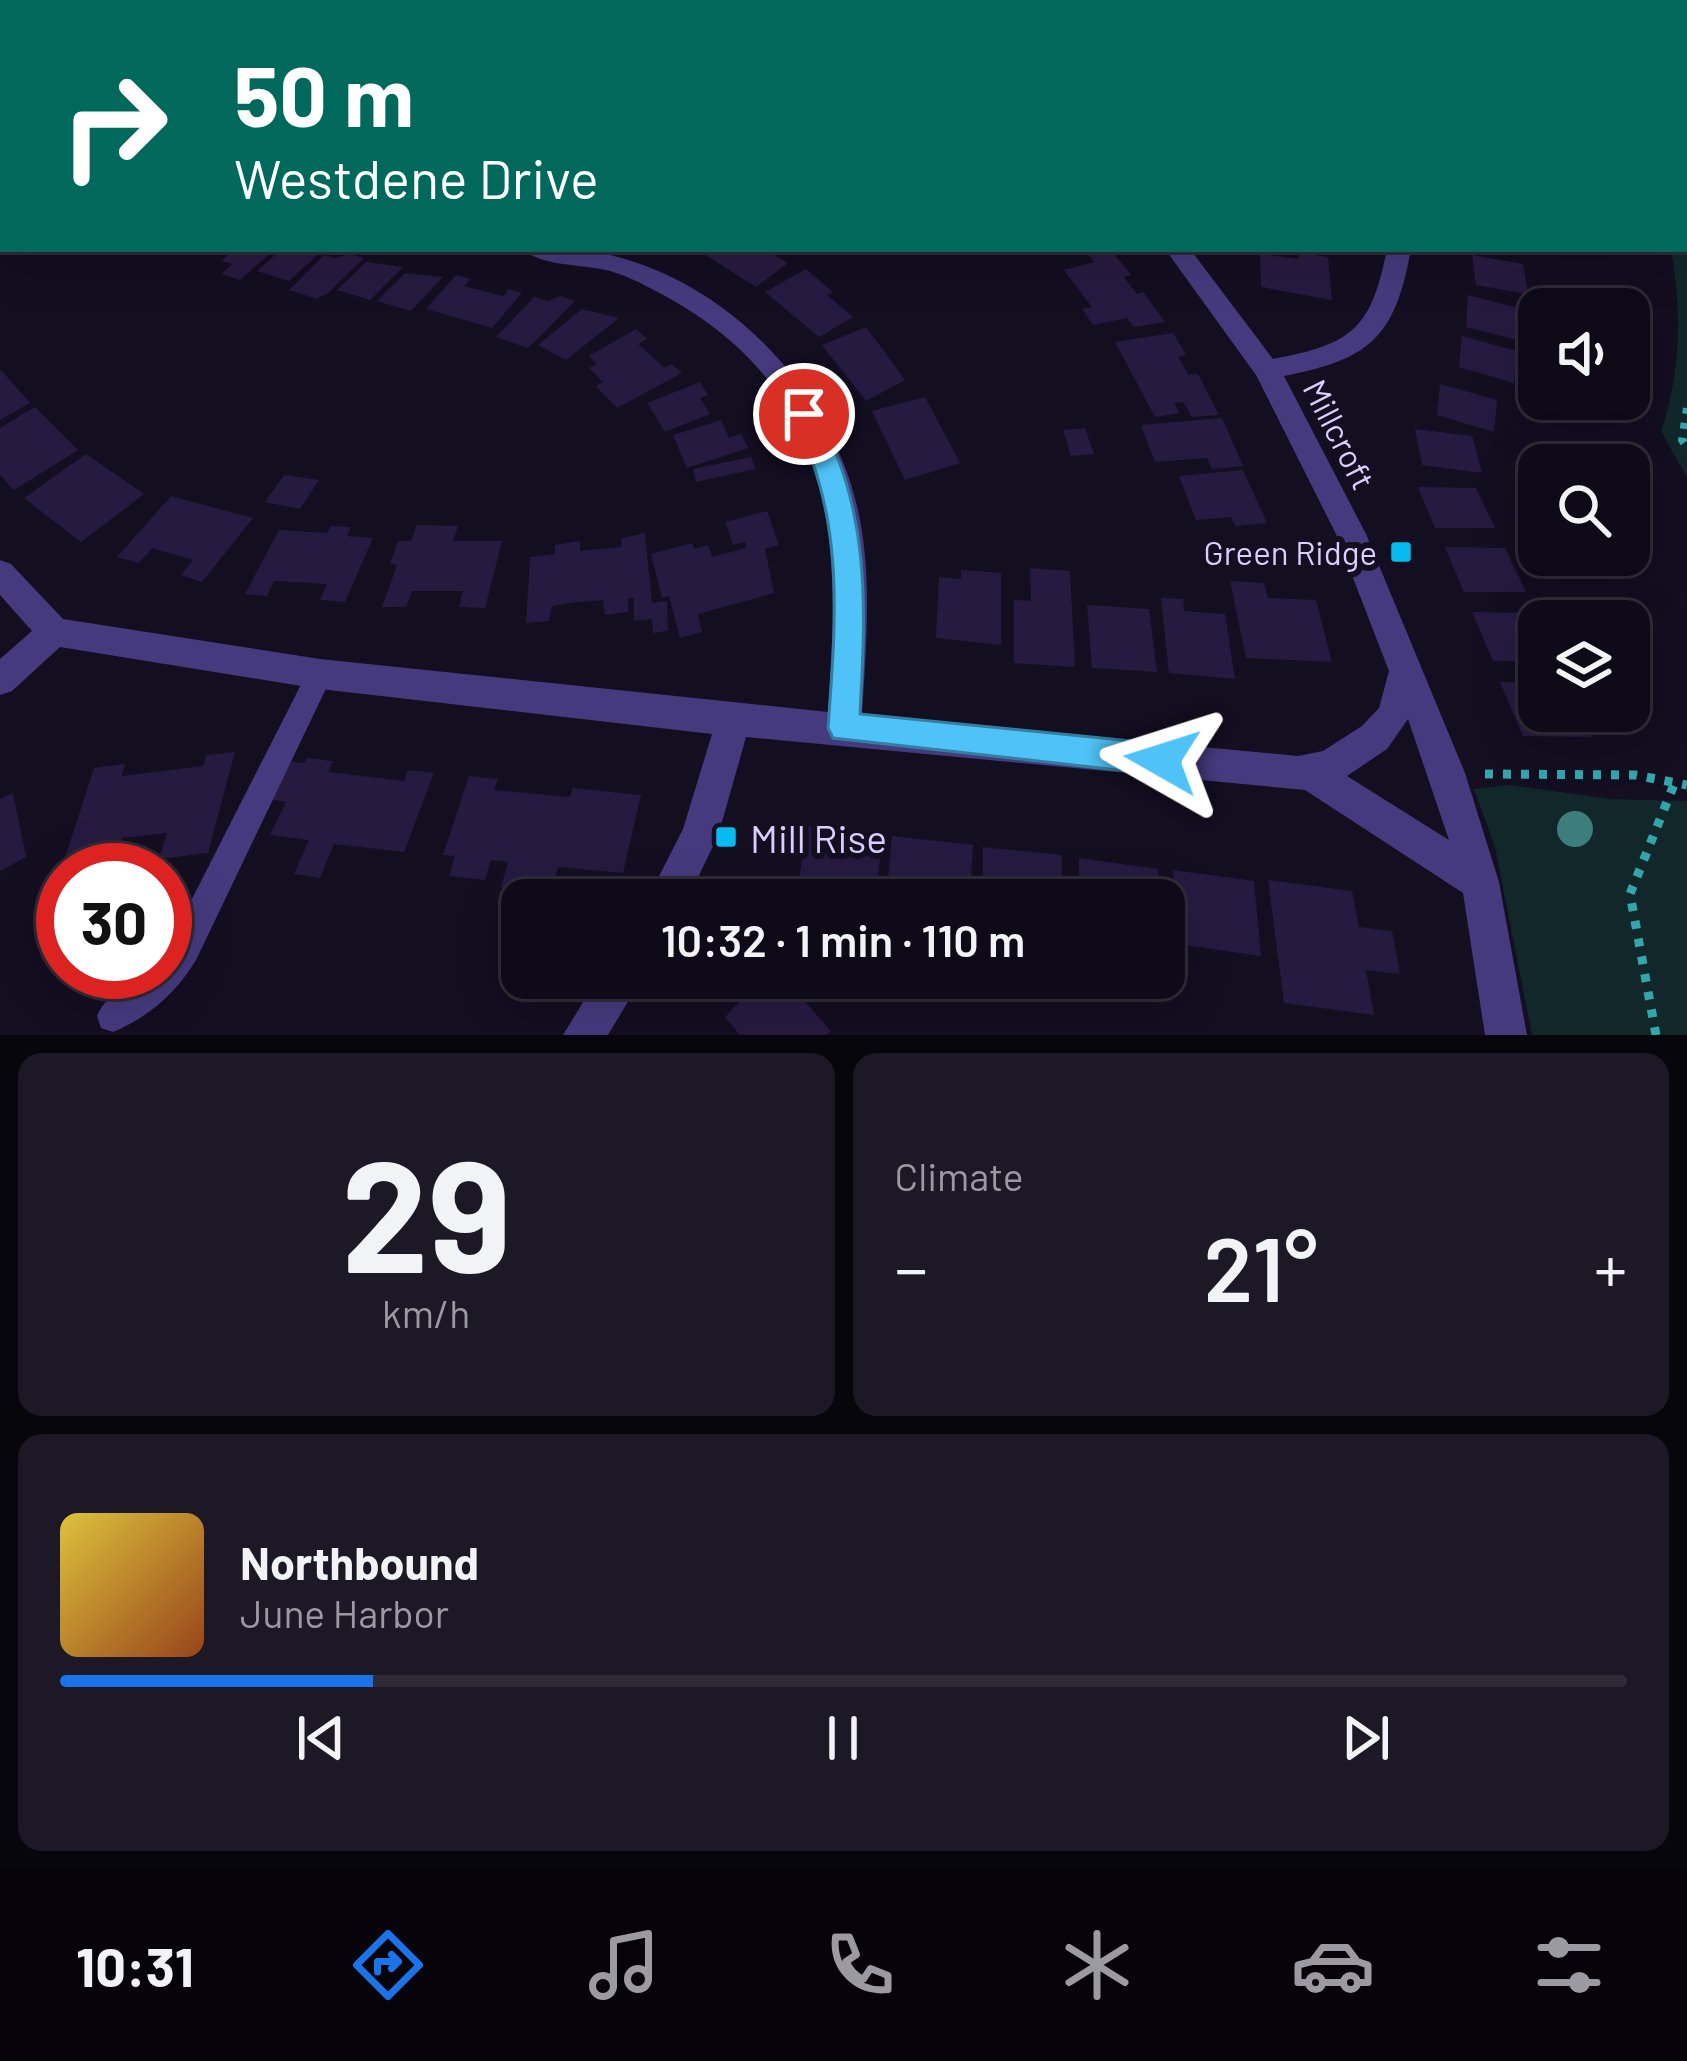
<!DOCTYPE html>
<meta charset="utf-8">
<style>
:root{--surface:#0e0a18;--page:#1c1825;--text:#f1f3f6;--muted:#9b9aa2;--line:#2e2b37;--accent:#1a73e8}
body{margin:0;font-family:Barlow,sans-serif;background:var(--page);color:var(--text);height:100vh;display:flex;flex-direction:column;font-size:45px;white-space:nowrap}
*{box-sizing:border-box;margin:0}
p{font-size:39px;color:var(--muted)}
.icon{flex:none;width:66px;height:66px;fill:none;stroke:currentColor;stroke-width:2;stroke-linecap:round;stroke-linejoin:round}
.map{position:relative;height:1035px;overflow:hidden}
.drawer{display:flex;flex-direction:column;gap:18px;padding:18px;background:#08060d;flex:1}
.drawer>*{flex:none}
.banner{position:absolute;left:0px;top:0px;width:1689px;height:252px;box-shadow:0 12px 48px #0002,0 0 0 3px var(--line);background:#00695c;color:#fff;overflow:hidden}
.tools{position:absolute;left:1518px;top:288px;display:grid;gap:24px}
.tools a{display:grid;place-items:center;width:132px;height:132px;border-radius:24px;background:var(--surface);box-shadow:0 12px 48px #0002,0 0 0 3px var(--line);font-size:60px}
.speed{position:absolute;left:36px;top:843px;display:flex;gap:24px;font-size:60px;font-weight:700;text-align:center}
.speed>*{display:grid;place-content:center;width:156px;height:156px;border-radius:50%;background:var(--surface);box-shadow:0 12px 48px #0002,0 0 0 3px var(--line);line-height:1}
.speed .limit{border:18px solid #d22;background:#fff;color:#111}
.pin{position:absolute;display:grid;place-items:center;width:102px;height:102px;color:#fff;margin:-51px;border:6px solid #fff;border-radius:50%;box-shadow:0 3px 12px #0007}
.me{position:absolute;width:132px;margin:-66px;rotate:276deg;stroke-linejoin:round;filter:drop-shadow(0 0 9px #0008)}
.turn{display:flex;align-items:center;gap:42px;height:252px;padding:0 36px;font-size:54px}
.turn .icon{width:156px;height:156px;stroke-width:2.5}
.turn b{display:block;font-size:84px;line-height:102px}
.big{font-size:90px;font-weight:600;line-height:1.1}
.drawer .tile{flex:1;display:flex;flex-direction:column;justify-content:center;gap:18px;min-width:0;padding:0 42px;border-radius:24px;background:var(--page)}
.drawer .dial{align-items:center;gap:0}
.dial b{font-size:156px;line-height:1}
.song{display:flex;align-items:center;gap:36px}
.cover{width:144px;height:144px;border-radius:18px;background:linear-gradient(135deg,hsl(50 70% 55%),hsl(20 70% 35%))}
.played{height:12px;border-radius:6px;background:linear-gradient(90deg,var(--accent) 20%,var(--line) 20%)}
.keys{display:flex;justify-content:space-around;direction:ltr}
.heat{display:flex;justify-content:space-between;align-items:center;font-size:66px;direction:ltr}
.drawer .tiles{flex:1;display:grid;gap:18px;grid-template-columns:1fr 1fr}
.tile:last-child{grid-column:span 2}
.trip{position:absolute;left:501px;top:879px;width:684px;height:120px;border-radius:24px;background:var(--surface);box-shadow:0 12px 48px #0002,0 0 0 3px var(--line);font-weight:600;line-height:120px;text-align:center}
.tabs{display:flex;height:192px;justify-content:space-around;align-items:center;background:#06040a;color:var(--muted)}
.tabs .icon{width:84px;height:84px}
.tabs .current{color:var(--accent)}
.tabs b{font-size:54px;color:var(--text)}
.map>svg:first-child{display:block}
.green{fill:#112729}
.building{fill:#271a40}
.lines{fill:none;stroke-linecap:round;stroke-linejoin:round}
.path-far1{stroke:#32a5ad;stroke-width:8;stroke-dasharray:6 9;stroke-linecap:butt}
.path{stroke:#32a5ad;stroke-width:9;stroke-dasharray:8 10;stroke-linecap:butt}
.lane{fill:#453a7d;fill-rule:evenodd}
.street{fill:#453a7d;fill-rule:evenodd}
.tree{fill:#3c7e7e}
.route{fill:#4fc3f7;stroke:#337fa1;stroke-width:3}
.poi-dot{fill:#09baee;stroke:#130e20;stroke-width:4.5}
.labels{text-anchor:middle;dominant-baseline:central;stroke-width:12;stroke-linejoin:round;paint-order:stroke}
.street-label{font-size:33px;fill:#dacefd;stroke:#130e20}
.poi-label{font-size:33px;fill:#dacefd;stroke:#130e20;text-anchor:end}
.near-poi-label{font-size:39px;fill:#dacefd;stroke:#130e20;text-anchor:start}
</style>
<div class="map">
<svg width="1687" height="1035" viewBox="0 0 1687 1035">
<rect width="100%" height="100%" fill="#130e20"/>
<g class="green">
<path d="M1586 0H1687V478L1661 431C1681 373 1682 310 1671 249H1686V3Z"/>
<polygon points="1510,785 1610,799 1687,801 1687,1035 1532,1035 1495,847 1474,789"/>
</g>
<g class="building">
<polygon points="234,249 275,249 240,280 221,274 232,264 221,261"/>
<polygon points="282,249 305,250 324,249 289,281 257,271"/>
<polygon points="696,249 764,249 788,263 756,287"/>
<polygon points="1083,249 1110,249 1131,275 1124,277 1130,285 1137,294 1143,292 1165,322 1134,327 1127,318 1093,325 1082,309 1092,307 1064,270 1094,262"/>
<polygon points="1298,249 1327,249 1328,255 1306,254 1328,257 1332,300 1261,287 1260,254 1299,259"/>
<polygon points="349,254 364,258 328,293 317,299 289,290 324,255 336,258"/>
<polygon points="1472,255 1523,264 1528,294 1476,285"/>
<polygon points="366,262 403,267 370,300 337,290"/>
<polygon points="806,269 833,292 827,295 853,317 819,337 765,292"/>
<polygon points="405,273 443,277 411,311 377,301"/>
<polygon points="456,275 471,279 464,286 503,296 509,289 522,293 492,328 426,309"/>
<polygon points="1468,295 1522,309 1522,321 1539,326 1539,346 1466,327"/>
<polygon points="560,296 575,301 528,348 496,337 534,297 548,301"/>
<polygon points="582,309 619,318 566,360 538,345"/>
<polygon points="866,327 905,380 866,401 822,345"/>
<polygon points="636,329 647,339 638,344 664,368 672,364 682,373 617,408 596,386 603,382 589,368 597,364 589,356"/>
<polygon points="1173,333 1186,355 1178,357 1183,365 1188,375 1198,374 1219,415 1192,417 1183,402 1174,403 1179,413 1155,417 1115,342"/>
<polygon points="1462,336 1517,351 1514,383 1459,367"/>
<polygon points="0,369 30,403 0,420"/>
<polygon points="700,382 708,395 700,398 710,414 665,432 647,403"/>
<polygon points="1440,384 1497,400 1494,432 1437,415"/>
<polygon points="925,397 960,463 905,480 872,411"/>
<polygon points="35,407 78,450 14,490 0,475 0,428"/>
<polygon points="1222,418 1243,466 1212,469 1207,458 1155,462 1141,425"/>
<polygon points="721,420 729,438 741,434 748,448 687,468 673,435"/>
<polygon points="1085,428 1094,454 1071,456 1063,430"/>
<polygon points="1415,429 1472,436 1482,473 1422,465"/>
<polygon points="86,454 144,494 81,542 24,498"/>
<polygon points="751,457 755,469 696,482 693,469"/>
<polygon points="1243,470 1267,523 1235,526 1231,517 1196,520 1179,476"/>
<polygon points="284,475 319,480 300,509 265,502"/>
<polygon points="1418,487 1476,488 1495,528 1435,528"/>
<polygon points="171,496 253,518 202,582 181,575 193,560 152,548 139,563 117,557"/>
<polygon points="767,511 779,545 765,549 774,593 698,614 702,632 680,638 669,596 662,598 651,554 692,543 694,549 708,545 712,557 746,548 745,542 733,545 725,522"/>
<polygon points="417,525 458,526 453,541 502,541 485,608 459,607 463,591 412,591 406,607 382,607 397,565 390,564 398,541 411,541"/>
<polygon points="331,526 351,527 347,536 373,538 345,602 320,600 327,584 274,581 267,596 245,594 279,530 327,533"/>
<polygon points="645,533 652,603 667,601 668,631 653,633 652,619 634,621 634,598 628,598 628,612 605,615 603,600 577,602 552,606 549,621 526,623 530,557 555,554 555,545 580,541 580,551 621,547 622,538"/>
<polygon points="1445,547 1505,548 1526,592 1464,592"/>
<polygon points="1030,568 1070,571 1075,667 1014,663 1014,600 1031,601"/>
<polygon points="961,570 1001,573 1001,645 936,638 939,577 961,579"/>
<polygon points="1230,581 1264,583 1268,598 1316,600 1332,662 1246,658"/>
<polygon points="1161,598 1183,599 1184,611 1225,614 1235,679 1169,673"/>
<polygon points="1087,605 1149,609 1157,672 1092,668"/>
<polygon points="1472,612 1535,613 1539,661 1493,661"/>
<polygon points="1500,682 1539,683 1539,711 1580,711 1592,737 1523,736"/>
<polygon points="235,752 208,853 159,859 167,833 122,838 116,860 62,867 94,768 125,764 122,776 203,766 206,755"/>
<polygon points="307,758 333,761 328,772 404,781 408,770 434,773 404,852 334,844 320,878 294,874 309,840 270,835 286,802 269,799 287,761 305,763"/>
<polygon points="469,776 498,779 494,790 570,797 573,788 641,795 623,873 558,867 551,892 501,887 508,862 491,860 485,880 449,876 455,856 443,855"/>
<polygon points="13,793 26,857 0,871 0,799"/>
<polygon points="807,826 882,836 876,900 796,900"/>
<polygon points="892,836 973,845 970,900 886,900"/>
<polygon points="983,847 1062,855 1062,900 982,900"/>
<polygon points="1079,858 1158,869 1160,900 1079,900"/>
<polygon points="1173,870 1254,881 1261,956 1178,944"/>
<polygon points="1268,880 1352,891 1359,927 1392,931 1400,974 1366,970 1374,1015 1284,1003"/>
<polygon points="762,978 784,978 831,1031 827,1035 740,1035 725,1017"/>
</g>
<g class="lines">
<polyline class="path-far1" points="1687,408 1682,440 1687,447"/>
<g class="path">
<polyline points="1485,774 1635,775 1687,785"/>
<polyline points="1656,1035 1630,894 1675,782"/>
</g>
<path class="lane" d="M320 662 329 665 333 674 196 960C176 993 149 1017 113 1032L101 1028 97 1016C105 994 142 972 165 972V952L311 665Z"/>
<g class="street">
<polygon points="518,0 550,0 552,3 520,3"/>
<rect x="1350" y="0" width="18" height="3"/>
<polygon points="3,7 3,19 0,20 0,8"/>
<rect x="0" y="90" width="3" height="12"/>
<path d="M523 249C554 249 583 248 614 256 730 285 830 390 857 506 873 573 866 647 862 715L1298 756 1323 751 1362 726 1379 708 1389 671 1336 534 1256 375 1165 249H1190L1273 359C1353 344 1371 329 1387 249H1411C1395 337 1371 359 1284 376L1366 534 1465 773 1499 882 1527 1035H1485L1463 893 1305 790 746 737 718 836 687 900H647L683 829 712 734 320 689 60 647 12 691 0 695V659L32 631 0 595V560L11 564 63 619 320 659 828 712C842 531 835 382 652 289 639 282 624 275 610 271 585 264 541 267 523 249ZM1408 719 1449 840 1347 776 1387 749Z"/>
<polygon points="598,978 642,978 608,1035 563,1035"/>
</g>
</g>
<circle class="tree" cx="1575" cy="829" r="18"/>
<path class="route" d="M804 404 813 407C871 504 866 605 860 714L1162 744 1173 749 1178 760 1173 771 1162 775 833 738 828 728C836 618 846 514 791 414Z"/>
<g class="poi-dot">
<rect x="1389" y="540" width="24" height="24" rx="6"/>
<rect x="714" y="825" width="24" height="24" rx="6"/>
</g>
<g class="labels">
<g class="street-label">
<text transform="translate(1340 434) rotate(63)">Millcroft</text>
</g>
<g class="poi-label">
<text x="1377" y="552">Green Ridge</text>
</g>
<g class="near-poi-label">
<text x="750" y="837">Mill Rise</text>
</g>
</g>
</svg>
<div class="tools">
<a><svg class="icon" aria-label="sound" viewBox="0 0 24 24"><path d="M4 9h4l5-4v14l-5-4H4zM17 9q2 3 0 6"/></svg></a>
<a><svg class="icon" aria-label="search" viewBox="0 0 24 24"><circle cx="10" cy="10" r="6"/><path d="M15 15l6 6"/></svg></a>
<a><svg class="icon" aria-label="layers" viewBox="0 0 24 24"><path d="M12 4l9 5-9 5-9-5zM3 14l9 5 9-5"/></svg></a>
</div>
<div class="speed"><div class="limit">30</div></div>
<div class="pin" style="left:804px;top:414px;background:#d93025"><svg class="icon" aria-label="arrive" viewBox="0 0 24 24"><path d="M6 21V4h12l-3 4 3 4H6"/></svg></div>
<svg class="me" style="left:1162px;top:760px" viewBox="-20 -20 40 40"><path d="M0-17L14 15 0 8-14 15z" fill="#4fc3f7" stroke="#fff" stroke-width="4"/></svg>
<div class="trip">10:32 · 1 min · 110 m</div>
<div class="banner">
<div class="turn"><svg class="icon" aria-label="right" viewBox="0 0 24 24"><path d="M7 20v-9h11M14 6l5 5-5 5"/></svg><div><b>50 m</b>Westdene Drive</div></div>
</div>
</div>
<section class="drawer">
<div class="tiles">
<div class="tile dial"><b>29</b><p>km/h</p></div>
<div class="tile"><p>Climate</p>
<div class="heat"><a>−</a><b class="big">21°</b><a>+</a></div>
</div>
<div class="tile">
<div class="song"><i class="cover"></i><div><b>Northbound</b><p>June Harbor</p></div></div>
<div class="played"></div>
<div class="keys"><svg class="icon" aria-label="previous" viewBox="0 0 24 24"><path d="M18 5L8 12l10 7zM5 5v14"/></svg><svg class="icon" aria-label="pause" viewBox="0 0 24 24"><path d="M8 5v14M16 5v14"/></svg><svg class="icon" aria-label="next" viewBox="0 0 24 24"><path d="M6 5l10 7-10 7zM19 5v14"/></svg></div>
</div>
</div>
</section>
<nav class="tabs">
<b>10:31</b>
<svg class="icon current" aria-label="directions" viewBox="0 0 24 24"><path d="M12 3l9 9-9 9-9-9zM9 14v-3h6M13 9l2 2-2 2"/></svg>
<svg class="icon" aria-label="music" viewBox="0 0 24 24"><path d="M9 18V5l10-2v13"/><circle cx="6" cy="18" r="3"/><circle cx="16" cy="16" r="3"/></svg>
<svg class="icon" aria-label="phone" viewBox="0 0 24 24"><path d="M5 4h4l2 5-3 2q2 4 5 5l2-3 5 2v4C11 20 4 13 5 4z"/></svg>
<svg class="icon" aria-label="climate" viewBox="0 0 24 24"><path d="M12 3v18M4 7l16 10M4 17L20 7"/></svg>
<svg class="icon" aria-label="car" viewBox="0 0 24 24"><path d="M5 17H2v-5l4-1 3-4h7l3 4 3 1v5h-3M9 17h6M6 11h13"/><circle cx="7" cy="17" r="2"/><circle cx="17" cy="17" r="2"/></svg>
<svg class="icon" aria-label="filters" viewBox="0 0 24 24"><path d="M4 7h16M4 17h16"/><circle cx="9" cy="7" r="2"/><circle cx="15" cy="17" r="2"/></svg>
</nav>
